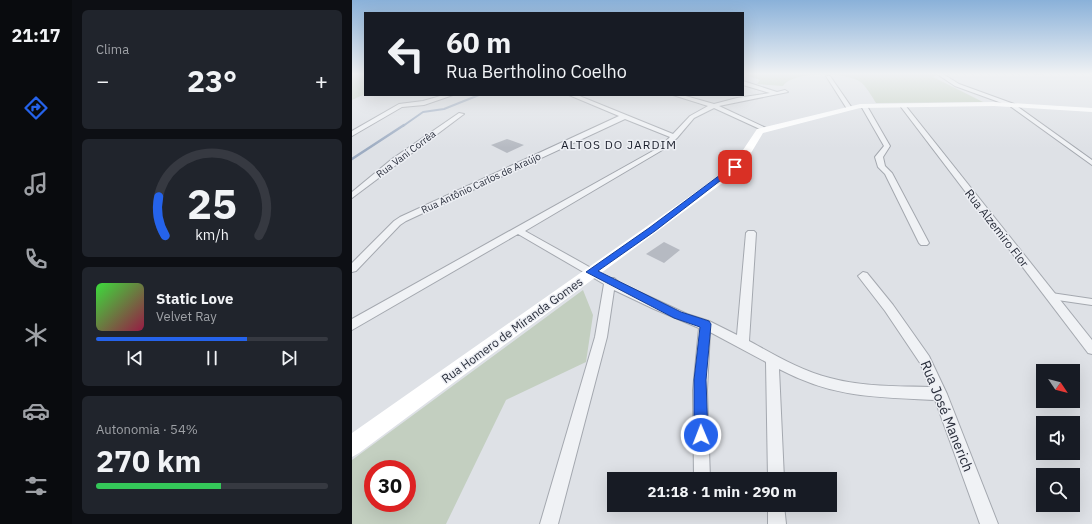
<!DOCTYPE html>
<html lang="pt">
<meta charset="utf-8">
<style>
:root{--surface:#171b24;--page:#20242c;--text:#f1f3f6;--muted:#9ea1a6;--line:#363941;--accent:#2563eb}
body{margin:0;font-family:"IBM Plex Sans",sans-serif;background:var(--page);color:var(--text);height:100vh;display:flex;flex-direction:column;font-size:15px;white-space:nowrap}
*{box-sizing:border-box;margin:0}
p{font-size:13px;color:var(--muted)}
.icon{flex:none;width:22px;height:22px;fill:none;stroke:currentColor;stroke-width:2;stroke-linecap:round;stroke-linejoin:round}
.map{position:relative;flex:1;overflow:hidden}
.sheet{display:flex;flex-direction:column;gap:10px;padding:10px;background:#0d0f14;width:280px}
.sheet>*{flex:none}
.top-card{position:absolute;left:12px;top:12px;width:380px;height:84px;border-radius:0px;box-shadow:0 4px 16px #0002;background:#171b24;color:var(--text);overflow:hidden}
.needle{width:26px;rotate:125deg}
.tools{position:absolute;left:684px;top:364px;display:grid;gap:8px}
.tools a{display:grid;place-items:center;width:44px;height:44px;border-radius:0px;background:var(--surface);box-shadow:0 4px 16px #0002;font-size:20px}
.speed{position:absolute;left:12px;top:460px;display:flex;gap:8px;font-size:20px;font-weight:700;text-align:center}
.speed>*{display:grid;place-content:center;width:52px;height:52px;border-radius:50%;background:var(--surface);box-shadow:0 4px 16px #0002;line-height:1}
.speed .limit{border:6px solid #d22;background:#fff;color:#111}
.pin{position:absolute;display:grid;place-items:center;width:34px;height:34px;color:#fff;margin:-17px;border-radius:8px;box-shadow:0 2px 6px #0006}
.me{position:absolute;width:44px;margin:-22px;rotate:359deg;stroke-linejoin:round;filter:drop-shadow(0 0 3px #0008)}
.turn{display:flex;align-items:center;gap:14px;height:84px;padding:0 16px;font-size:18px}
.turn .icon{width:52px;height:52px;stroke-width:2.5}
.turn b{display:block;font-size:28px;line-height:34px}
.big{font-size:30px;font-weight:700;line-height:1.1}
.sheet .widget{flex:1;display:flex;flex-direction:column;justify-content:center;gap:6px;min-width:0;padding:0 14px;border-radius:6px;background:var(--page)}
.sheet .dial{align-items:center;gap:0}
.dial svg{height:104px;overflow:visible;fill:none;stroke:var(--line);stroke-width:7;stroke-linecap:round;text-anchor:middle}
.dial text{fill:var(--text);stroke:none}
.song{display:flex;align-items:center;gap:12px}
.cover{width:48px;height:48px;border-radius:6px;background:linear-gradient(135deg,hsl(120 70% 55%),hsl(340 70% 35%))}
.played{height:4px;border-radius:2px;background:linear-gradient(90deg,var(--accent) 65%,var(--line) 65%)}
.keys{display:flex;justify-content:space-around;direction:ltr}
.heat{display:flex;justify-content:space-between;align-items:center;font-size:22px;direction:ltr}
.charge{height:6px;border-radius:3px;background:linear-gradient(90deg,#34c759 54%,var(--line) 0)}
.trip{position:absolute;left:255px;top:472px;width:230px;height:40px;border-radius:0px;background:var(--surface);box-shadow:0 4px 16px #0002;font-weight:700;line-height:40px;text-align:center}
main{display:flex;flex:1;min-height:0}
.tab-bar{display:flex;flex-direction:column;width:72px;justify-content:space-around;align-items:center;background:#090b0e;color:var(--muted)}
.tab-bar .icon{width:28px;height:28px}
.tab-bar .on{color:var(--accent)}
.tab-bar b{font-size:18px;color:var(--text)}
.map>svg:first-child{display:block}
.green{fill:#c3cfc0;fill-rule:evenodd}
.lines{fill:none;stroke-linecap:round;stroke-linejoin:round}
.stream-far1{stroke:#9dacc2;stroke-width:2}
.stream{stroke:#9dacc2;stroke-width:2.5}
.building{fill:#b6bac2}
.lane-casing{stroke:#a4a8af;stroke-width:8}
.street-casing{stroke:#a4a8af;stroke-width:2}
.lane{stroke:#f0f2f5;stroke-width:6}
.street{fill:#f0f2f5;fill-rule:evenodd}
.secondary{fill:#fff;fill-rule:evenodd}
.route{fill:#2563eb;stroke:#184099}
.labels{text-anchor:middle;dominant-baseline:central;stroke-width:3;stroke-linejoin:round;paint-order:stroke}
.far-street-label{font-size:10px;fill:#292e3b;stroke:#edeff4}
.far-quarter-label{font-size:12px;letter-spacing:1px;fill:#1b1f2c;stroke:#edeff4}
.street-label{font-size:12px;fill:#292e3b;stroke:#edeff4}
.near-street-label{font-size:14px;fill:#292e3b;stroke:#edeff4}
</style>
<main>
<nav class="tab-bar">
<b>21:17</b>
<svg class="icon on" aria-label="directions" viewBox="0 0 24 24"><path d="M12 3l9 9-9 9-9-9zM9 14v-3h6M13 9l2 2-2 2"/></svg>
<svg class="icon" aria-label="music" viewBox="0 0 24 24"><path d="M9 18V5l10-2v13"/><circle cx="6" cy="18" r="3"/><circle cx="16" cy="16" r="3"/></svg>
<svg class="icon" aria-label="phone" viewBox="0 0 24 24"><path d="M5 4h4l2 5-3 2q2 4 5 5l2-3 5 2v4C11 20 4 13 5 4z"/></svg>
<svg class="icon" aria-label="climate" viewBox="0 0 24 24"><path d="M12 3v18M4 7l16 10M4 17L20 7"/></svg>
<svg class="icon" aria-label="car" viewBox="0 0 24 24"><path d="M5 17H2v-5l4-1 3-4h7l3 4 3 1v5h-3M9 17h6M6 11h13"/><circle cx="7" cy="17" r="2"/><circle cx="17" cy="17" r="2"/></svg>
<svg class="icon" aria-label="filters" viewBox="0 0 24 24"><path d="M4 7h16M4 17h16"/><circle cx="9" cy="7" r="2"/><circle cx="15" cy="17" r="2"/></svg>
</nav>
<section class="sheet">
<div class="widget"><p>Clima</p>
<div class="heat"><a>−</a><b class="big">23°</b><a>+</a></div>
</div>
<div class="widget dial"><svg viewBox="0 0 100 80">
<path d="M14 69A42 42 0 1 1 86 69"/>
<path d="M14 69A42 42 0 0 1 9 39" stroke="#2563eb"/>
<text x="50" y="56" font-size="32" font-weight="700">25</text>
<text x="50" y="72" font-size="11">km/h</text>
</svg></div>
<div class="widget">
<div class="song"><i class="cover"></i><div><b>Static Love</b><p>Velvet Ray</p></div></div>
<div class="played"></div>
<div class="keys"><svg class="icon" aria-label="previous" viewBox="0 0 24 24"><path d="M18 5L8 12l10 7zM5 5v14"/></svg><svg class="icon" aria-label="pause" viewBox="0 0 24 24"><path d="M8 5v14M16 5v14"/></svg><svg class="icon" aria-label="next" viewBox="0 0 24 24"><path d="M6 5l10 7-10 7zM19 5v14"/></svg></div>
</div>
<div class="widget"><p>Autonomia · 54%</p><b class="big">270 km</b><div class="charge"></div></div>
</section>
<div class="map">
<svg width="740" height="524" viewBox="0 0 740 524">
<rect width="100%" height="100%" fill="#dee1e6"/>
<g class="green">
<polygon points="0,74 13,74 13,94 0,100"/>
<path d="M391 74H586L581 77 631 102 524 103C520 97 514 85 507 81 493 72 440 71 431 86L405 84 408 80Z"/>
<path d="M231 290 241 315 234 362 154 400 94 524H0V460ZM21 469H55V503H21Z"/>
</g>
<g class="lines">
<g class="stream-far1">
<polyline points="685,74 691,74"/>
<polyline points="51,126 71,112 92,109 127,95"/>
</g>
<polyline class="stream" points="0,159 52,125"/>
</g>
<g class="building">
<polygon points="155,139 172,145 155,153 139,145"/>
<polygon points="312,242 328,250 312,263 294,254"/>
</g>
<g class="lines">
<defs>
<polyline id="lane" points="699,296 740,302"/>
<g id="street">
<polygon points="585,74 591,74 607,84 662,104 740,160 740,165 658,106 603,86"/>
<polygon points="474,76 478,76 500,108 499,109 495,109"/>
<path d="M391 81 425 92 433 90 436 92 367 106 414 128V130H410L362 108 342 118 325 138 312 149 173 231 257 278H262L268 283 335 314 357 321 385 335 394 233 396 231H402L404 233 397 341C423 355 449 371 478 378 511 387 545 386 578 387L568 363 533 311 506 276 511 272 515 273 541 305 577 356 595 394 646 524H628L583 400C523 397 482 398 427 369L432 479H416L414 362 358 332 355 390 358 479H342L341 390 347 328 302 309 262 290 255 337 206 524H188L243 337 252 284 166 234 0 330V319L308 147 318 137 273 119 54 221 48 225 4 271 0 272V263L42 221 48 217 267 116 217 95H225L321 134 338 116 356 106 321 95H330L362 104 385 98 418 93 391 85Z"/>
<polygon points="92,95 101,95 72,105 50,107 0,136 0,131 47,104 71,101"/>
<polygon points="510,105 515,106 538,146 531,157 533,166 540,173 577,243 575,245 569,245 567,243 533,174 526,167 523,157 532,146 509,106"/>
<polygon points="549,105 553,105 740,340 740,354 736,353 549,107"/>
<polygon points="107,113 112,114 0,198 0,192 40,159"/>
<polygon points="416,505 432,505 434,524 416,524"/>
</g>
</defs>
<use href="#lane" class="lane-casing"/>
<use href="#street" class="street-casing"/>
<use href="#lane" class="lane"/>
<use href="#street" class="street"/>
<polygon class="secondary" points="642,102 740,108 740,112 642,106 508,108 411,133 393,163 369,184 7,453 0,457 0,433 361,180 385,159 405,129 508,104"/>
</g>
<linearGradient id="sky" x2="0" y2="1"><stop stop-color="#8ab1d9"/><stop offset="0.5" stop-color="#f0f2f4"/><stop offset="1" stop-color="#f0f2f4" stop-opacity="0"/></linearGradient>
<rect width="740" height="148" fill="url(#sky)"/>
<polygon class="route" points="380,166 386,167 303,231 246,271 329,312 357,321 359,324 354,380 356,435 354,439 349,441 344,439 342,435 342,380 348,327 322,318 234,272 297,228"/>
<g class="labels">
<g class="far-street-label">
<text transform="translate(54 154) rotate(-37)">Rua Vani Corrêa</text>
<text transform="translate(129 183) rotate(-25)">Rua Antônio Carlos de Araújo</text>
</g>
<g class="far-quarter-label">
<text x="267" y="144">ALTOS DO JARDIM</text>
</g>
<g class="street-label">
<text transform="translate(645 228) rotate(52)">Rua Alzemiro Flor</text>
<text transform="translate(160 330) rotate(-36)">Rua Homero de Miranda Gomes</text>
</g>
<g class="near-street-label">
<text transform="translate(595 416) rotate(68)">Rua José Manerich</text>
</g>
</g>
</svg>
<div class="tools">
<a><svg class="needle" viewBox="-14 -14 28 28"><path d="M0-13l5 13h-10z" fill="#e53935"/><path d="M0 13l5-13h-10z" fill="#9ea1a6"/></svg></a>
<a><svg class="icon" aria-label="sound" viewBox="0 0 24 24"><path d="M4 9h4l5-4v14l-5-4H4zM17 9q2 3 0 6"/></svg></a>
<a><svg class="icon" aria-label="search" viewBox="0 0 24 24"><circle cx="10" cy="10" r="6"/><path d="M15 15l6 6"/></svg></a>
</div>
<div class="speed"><div class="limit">30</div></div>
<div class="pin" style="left:383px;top:167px;background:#d93025"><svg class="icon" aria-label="arrive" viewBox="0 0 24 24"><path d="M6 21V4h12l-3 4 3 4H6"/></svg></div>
<svg class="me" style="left:349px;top:435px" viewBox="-20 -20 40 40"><circle r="17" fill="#2563eb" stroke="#fff" stroke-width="3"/><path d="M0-11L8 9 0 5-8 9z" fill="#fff"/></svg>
<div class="trip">21:18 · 1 min · 290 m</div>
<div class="top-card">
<div class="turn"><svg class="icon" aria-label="left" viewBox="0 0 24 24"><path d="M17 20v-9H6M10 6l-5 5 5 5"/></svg><div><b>60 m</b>Rua Bertholino Coelho</div></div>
</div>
</div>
</main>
